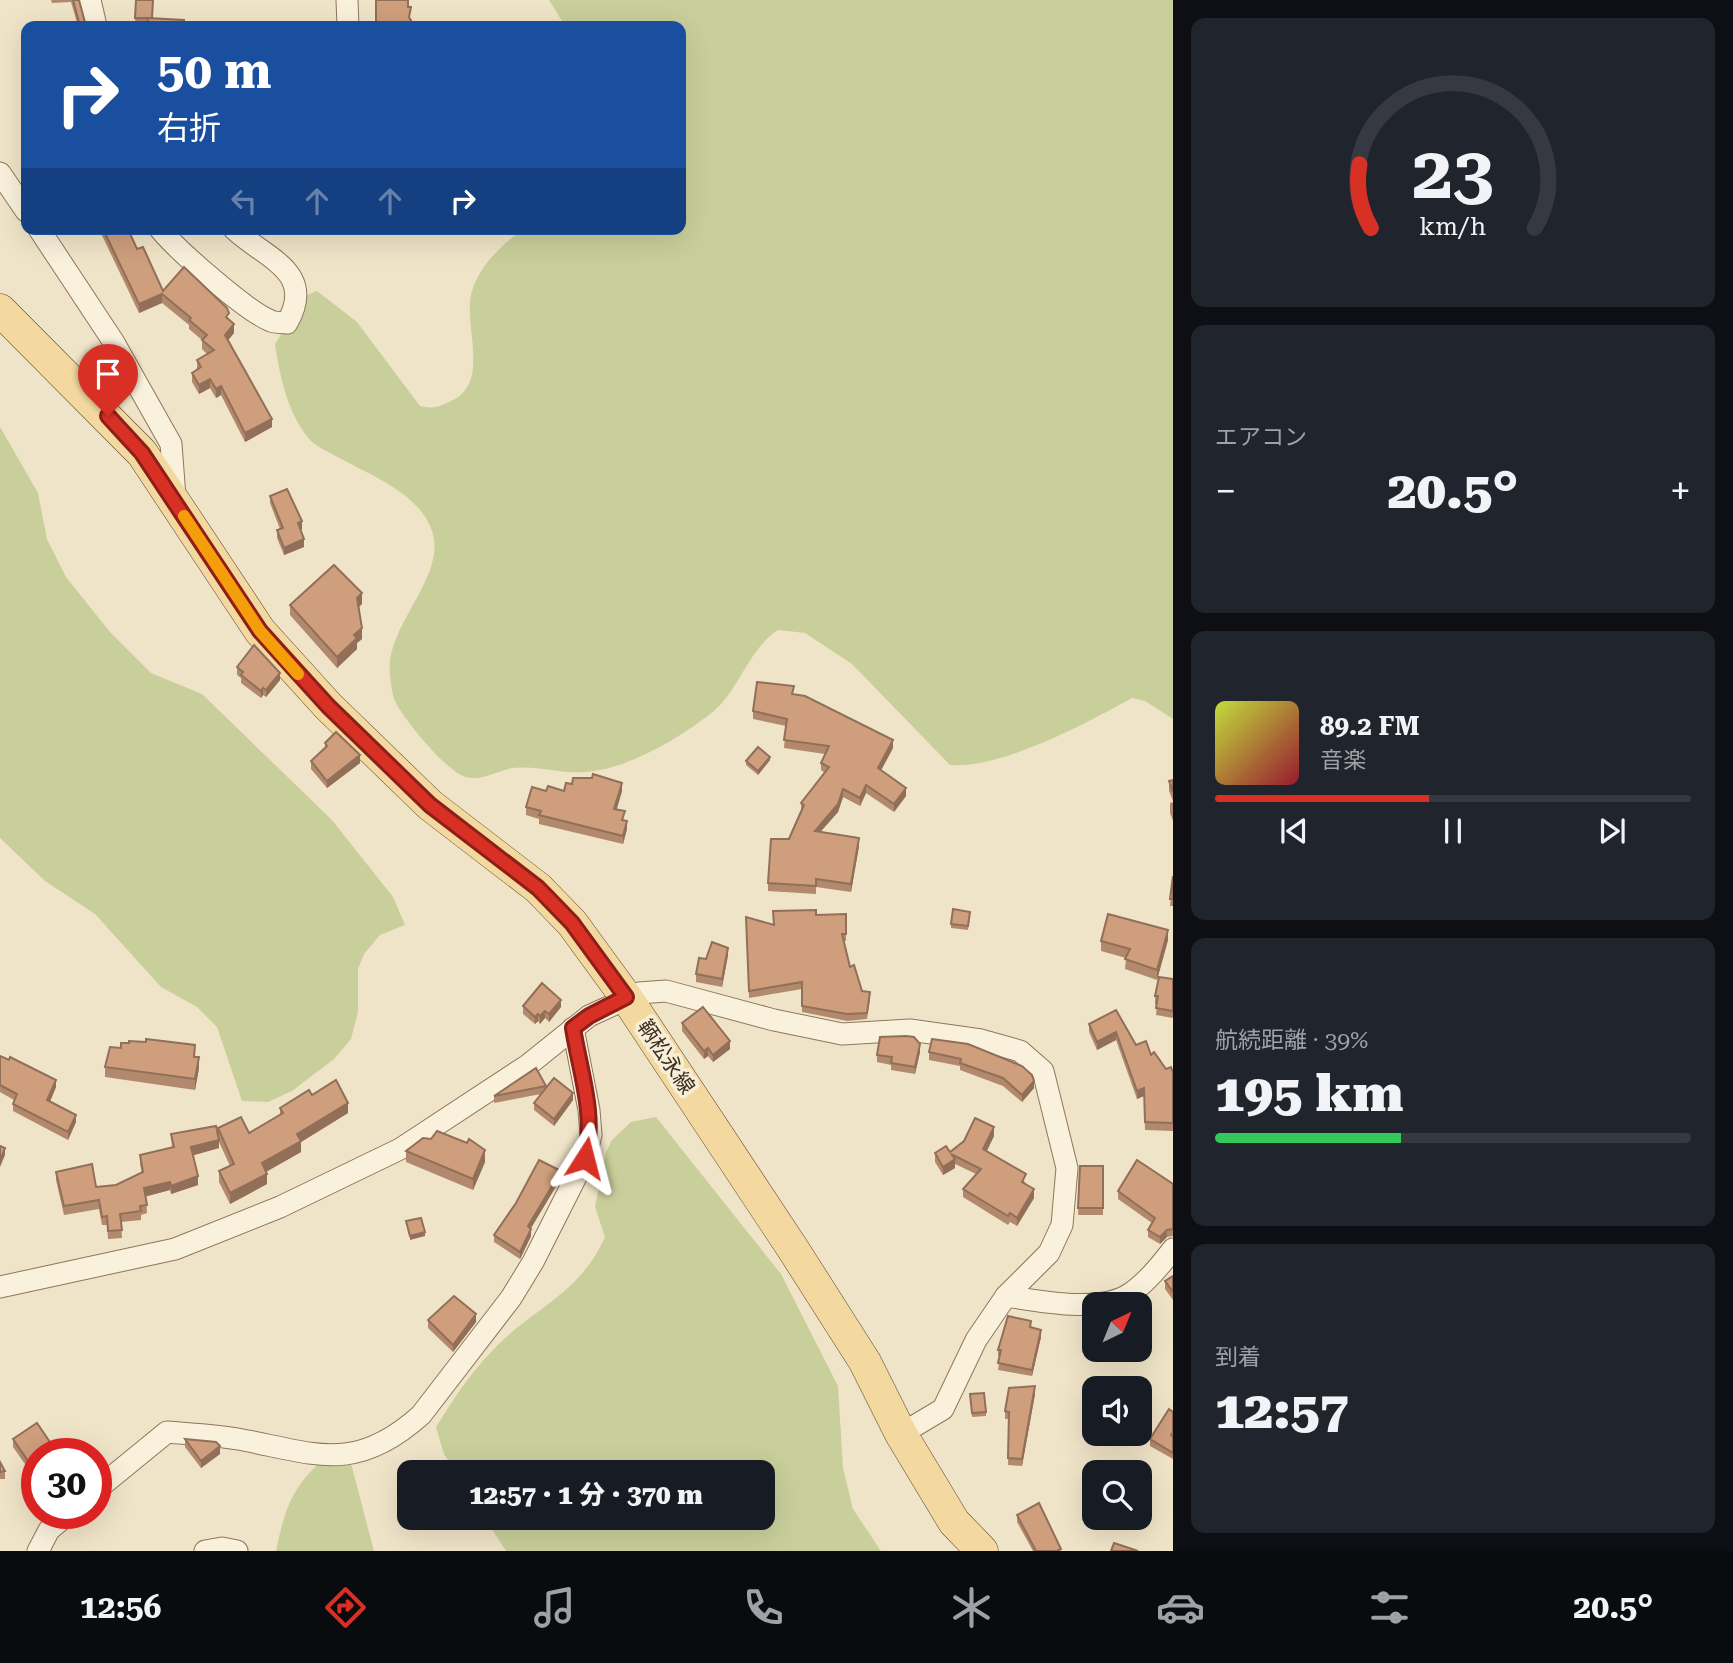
<!DOCTYPE html>
<html lang="ja">
<meta charset="utf-8">
<style>
:root{--surface:#171b24;--page:#20242c;--text:#f1f3f6;--muted:#9ea1a6;--line:#363941;--accent:#d93025}
body{margin:0;font-family:"Roboto Serif","Noto Sans JP",serif;background:var(--page);color:var(--text);height:100vh;display:flex;flex-direction:column;font-size:26px;white-space:nowrap}
*{box-sizing:border-box;margin:0}
p{font-size:23px;color:var(--muted)}
.icon{flex:none;width:38px;height:38px;fill:none;stroke:currentColor;stroke-width:2;stroke-linecap:round;stroke-linejoin:round}
.map{position:relative;flex:1;overflow:hidden}
.panel{display:flex;flex-direction:column;gap:18px;padding:18px;background:#0d0f14;width:560px}
.panel>*{flex:none}
.top-card{position:absolute;left:21px;top:21px;width:665px;height:214px;border-radius:14px;box-shadow:0 7px 28px #0002;background:#1a4fa0;color:#fff;overflow:hidden}
.needle{width:46px;rotate:43deg}
.buttons{position:absolute;left:1082px;top:1292px;display:grid;gap:14px}
.buttons a{display:grid;place-items:center;width:70px;height:70px;border-radius:14px;background:var(--surface);box-shadow:0 7px 28px #0002;font-size:35px}
.speed{position:absolute;left:21px;top:1438px;display:flex;gap:14px;font-size:35px;font-weight:700;text-align:center}
.speed>*{display:grid;place-content:center;width:91px;height:91px;border-radius:50%;background:var(--surface);box-shadow:0 7px 28px #0002;line-height:1}
.speed .limit{border:10px solid #d22;background:#fff;color:#111}
.pin{position:absolute;display:grid;place-items:center;width:60px;height:60px;color:#fff;margin:-72px -30px;border-radius:50% 50% 50% 0;rotate:-45deg;box-shadow:0 0 7px #0007}
.pin .icon{rotate:45deg}
.me{position:absolute;width:77px;margin:-38px;rotate:9deg;stroke-linejoin:round;filter:drop-shadow(0 0 5px #0008)}
.turn{display:flex;align-items:center;gap:24px;height:147px;padding:0 21px;font-size:32px}
.turn .icon{width:91px;height:91px;stroke-width:2.5}
.turn b{display:block;font-size:49px;line-height:60px}
.lanes{display:flex;align-items:center;height:66px;padding:0 21px;background:#0003;justify-content:center;gap:35px;direction:ltr}
.lanes .off{opacity:.35}
.big{font-size:52px;font-weight:800;line-height:1.1}
.panel .tile{flex:1;display:flex;flex-direction:column;justify-content:center;gap:10px;min-width:0;padding:0 24px;border-radius:14px;background:var(--page)}
.panel .dial{align-items:center;gap:0}
.dial svg{height:182px;overflow:visible;fill:none;stroke:var(--line);stroke-width:7;stroke-linecap:round;text-anchor:middle}
.dial text{fill:var(--text);stroke:none}
.song{display:flex;align-items:center;gap:21px}
.cover{width:84px;height:84px;border-radius:10px;background:linear-gradient(135deg,hsl(70 70% 55%),hsl(350 70% 35%))}
.played{height:7px;border-radius:4px;background:linear-gradient(90deg,var(--accent) 45%,var(--line) 45%)}
.keys{display:flex;justify-content:space-around;direction:ltr}
.heat{display:flex;justify-content:space-between;align-items:center;font-size:38px;direction:ltr}
.charge{height:10px;border-radius:5px;background:linear-gradient(90deg,#34c759 39%,var(--line) 0)}
.trip{position:absolute;left:397px;top:1460px;width:378px;height:70px;border-radius:14px;background:var(--surface);box-shadow:0 7px 28px #0002;font-weight:800;line-height:70px;text-align:center}
.tab-bar{display:flex;height:112px;justify-content:space-around;align-items:center;background:#090b0e;color:var(--muted)}
.tab-bar .icon{width:49px;height:49px}
.tab-bar .current{color:var(--accent)}
.tab-bar b{font-size:32px;color:var(--text)}
main{display:flex;flex:1;min-height:0}
.map>svg:first-child{display:block}
.green{fill:#c9cf9b}
.lines{fill:none;stroke-linecap:round;stroke-linejoin:round}
.street-casing{stroke:#8d765c;stroke-width:23}
.primary-casing{stroke:#5b4430;stroke-width:33}
.street{stroke:#faf1dc;stroke-width:21}
.primary{stroke:#f3d9a0;stroke-width:32}
.wall{fill:#b2896c}
.shaded-wall{fill:#916f58}
.building{fill:#cf9f7d;stroke:#916f58;stroke-width:2}
.route-casing{stroke:#8d1f18;stroke-width:18}
.route{stroke:#d93025;stroke-width:12}
.slow{stroke:#f59e0b;stroke-width:12}
.labels{text-anchor:middle;dominant-baseline:central;stroke-width:7;stroke-linejoin:round;paint-order:stroke}
.street-label{font-size:21px;fill:#3d2e20;stroke:#f7eed8}
</style>
<main>
<div class="map">
<svg width="1173" height="1551" viewBox="0 0 1173 1551">
<rect width="100%" height="100%" fill="#f0e4c8"/>
<g class="green">
<path d="M549 0H1173V719L1145 701 1132 698C1087 723 1001 769 950 765L852 664 805 633 778 630C747 650 739 693 709 715 676 740 627 769 586 772 562 774 536 765 512 768 497 771 482 781 466 777 446 771 408 724 397 705 392 697 391 684 390 674 384 627 448 576 432 531 419 492 367 474 334 455 327 451 317 447 311 441 288 415 280 378 275 344L305 296 317 291 357 322 420 406C433 409 439 407 451 401 492 383 462 323 472 291 479 266 503 243 524 229H681V26H565Z"/>
<polygon points="0,427 38,493 47,539 66,577 110,632 151,673 202,694 332,820 393,897 405,925 380,935 364,954 358,969 358,1012 351,1039 334,1059 292,1091 268,1102 242,1101 217,1027 197,1007 161,987 95,914 45,881 0,838"/>
<path d="M656 1117 781 1274 838 1386 843 1468 853 1509 881 1551H506L484 1517H763V1472H456L444 1454 436 1427C453 1400 470 1373 493 1350 535 1306 579 1295 605 1237L595 1207 606 1152 612 1140 631 1122Z"/>
<path d="M336 1448 347 1455 352 1467 374 1551H276C287 1498 295 1483 336 1448Z"/>
</g>
<g class="lines">
<defs>
<g id="street">
<polyline points="90,0 96,26"/>
<polyline points="347,0 348,26"/>
<polyline points="0,173 26,211"/>
<polyline points="39,229 113,341 171,444 175,497"/>
<path d="M160 229C177 250 246 311 271 321 275 323 282 322 287 323 317 271 264 258 234 229"/>
<polyline points="0,1287 175,1249 280,1207 400,1149 528,1065 589,1016 639,993 666,991 774,1020 842,1034 910,1030 981,1040 1020,1051 1043,1071 1067,1168 1062,1225 1049,1253 1006,1296 976,1340 943,1409 901,1434"/>
<path d="M1006 1296C1039 1301 1101 1314 1131 1293 1147 1282 1161 1265 1173 1249"/>
<path d="M96 1490 167 1432C190 1434 214 1435 238 1439 314 1453 354 1475 421 1415L511 1298 533 1262 585 1159 591 1135 589 1110 573 1028"/>
<polyline points="38,1551 49,1530 68,1514"/>
<polyline points="205,1551 222,1548 237,1551"/>
</g>
<polyline id="primary" points="0,310 142,453 260,631 328,706 430,805 538,888 572,923 626,997 793,1249 865,1362 901,1434 954,1522 982,1551"/>
</defs>
<use href="#street" class="street-casing"/>
<use href="#primary" class="primary-casing"/>
<use href="#street" class="street"/>
<use href="#primary" class="primary"/>
</g>
<g class="wall">
<polygon points="51,0 79,0 86,26 78,26 71,2 52,3"/>
<polygon points="136,0 152,18 184,26 135,26"/>
<polygon points="99,229 128,229 137,249 163,291 229,320 234,333 228,340 272,427 245,442 221,395 216,398 210,388 199,394 192,382 192,373 197,369 197,360 207,354 202,349 202,340 189,329 189,325 162,303 139,313"/>
<polygon points="270,496 302,529 300,530 304,547 284,555 277,538 277,530 280,529 270,503"/>
<polygon points="362,604 359,607 362,639 357,643 357,649 337,668 290,615 290,605"/>
<polygon points="237,667 280,680 266,697 263,695 261,698 241,683 241,678 237,675"/>
<polygon points="794,695 893,748 881,770 906,796 894,812 866,793 860,806 843,797 838,812 821,831 859,846 851,892 816,887 816,894 768,891 768,883 801,810 801,803 825,773 821,770 821,763 825,754 784,748 786,726 753,719 753,711"/>
<polygon points="325,743 360,763 327,788 311,769 311,761 325,747"/>
<polygon points="770,760 758,775 746,765 746,761"/>
<polygon points="1173,780 1173,801 1169,791 1169,781"/>
<polygon points="572,784 622,791 617,809 624,821 627,829 623,844 539,824 539,819 526,815 526,807 546,791 564,791"/>
<polygon points="1173,802 1173,821 1170,813 1170,803"/>
<polygon points="1173,876 1173,906 1170,906"/>
<polygon points="846,914 846,941 844,941 850,967 862,991 870,999 867,1019 847,1021 802,1012 802,989 749,998 746,917 773,925 816,915"/>
<polygon points="970,916 968,930 951,928 951,924"/>
<polygon points="1168,940 1157,980 1125,969 1126,958 1101,951 1101,941"/>
<polygon points="728,955 722,987 696,982 696,974 706,959"/>
<polygon points="1173,979 1173,1018 1156,1015 1157,1004 1155,1004 1155,996"/>
<polygon points="523,1006 561,1007 549,1022 545,1018 540,1024 538,1021 535,1024 523,1014"/>
<polygon points="1116,1010 1136,1045 1151,1055 1166,1069 1173,1073 1173,1131 1145,1130 1144,1096 1137,1099 1116,1040 1097,1050 1089,1032 1089,1024"/>
<polygon points="682,1023 730,1049 713,1062 708,1056 704,1059 682,1031"/>
<polygon points="932,1039 1034,1088 1022,1102 1003,1086 960,1070 960,1066 929,1060 929,1052"/>
<polygon points="920,1052 915,1074 891,1070 891,1065 877,1062 877,1055"/>
<polygon points="0,1056 56,1087 50,1102 76,1122 68,1140 13,1111 13,1104 14,1100 0,1092"/>
<polygon points="195,1057 199,1068 195,1090 105,1077 105,1067"/>
<polygon points="546,1086 546,1089 573,1100 554,1126 534,1110 534,1103 541,1094 494,1103 494,1096"/>
<polygon points="312,1095 348,1113 301,1142 301,1152 266,1172 267,1184 230,1204 219,1182 219,1171 230,1166 219,1142 219,1148 193,1155 198,1185 171,1194 170,1190 146,1196 147,1213 141,1215 141,1220 121,1222 122,1238 108,1239 107,1225 102,1225 99,1209 64,1215 56,1180 56,1172 96,1187 116,1185 142,1173 140,1164 140,1155 172,1148 171,1134 218,1134 218,1128 249,1133 280,1115 280,1108"/>
<polygon points="994,1136 987,1151 1026,1183 1025,1184 1034,1198 1017,1226 1010,1222 1008,1225 963,1197 963,1189 976,1174 955,1164 955,1168 943,1175 935,1162 935,1153 950,1152"/>
<polygon points="467,1143 485,1162 473,1190 406,1162 406,1151"/>
<polygon points="1080,1166 1103,1166 1103,1215 1078,1215"/>
<polygon points="561,1178 531,1228 531,1236 520,1259 494,1242 494,1235"/>
<polygon points="1173,1184 1173,1236 1167,1237 1160,1244 1148,1237 1148,1230 1152,1223 1118,1199 1118,1191"/>
<polygon points="1173,1276 1173,1300 1165,1289 1165,1281"/>
<polygon points="428,1320 476,1322 453,1352 428,1328"/>
<polygon points="1031,1328 1041,1337 1032,1376 998,1370 1000,1357 998,1356 998,1350"/>
<polygon points="970,1394 986,1412 986,1416 972,1417"/>
<polygon points="1035,1394 1022,1466 1008,1465 1009,1419 1005,1419 1005,1411"/>
<polygon points="1173,1412 1173,1459 1150,1446 1150,1439"/>
<polygon points="13,1439 37,1454 37,1481 13,1447"/>
<polygon points="185,1439 220,1454 201,1468 185,1447"/>
<polygon points="0,1462 5,1471 5,1479 0,1479"/>
<polygon points="1017,1515 1061,1551 1033,1551 1017,1522"/>
</g>
<g class="shaded-wall">
<polygon points="162,294 162,303 139,313 139,304"/>
<polygon points="234,324 234,333 225,344 225,335"/>
<polygon points="210,379 210,388 199,394 199,385"/>
<polygon points="221,386 221,395 216,398 216,389"/>
<polygon points="272,419 272,427 245,442 245,433"/>
<polygon points="302,521 302,529 298,531 298,523"/>
<polygon points="304,539 304,547 284,555 284,548"/>
<polygon points="362,593 362,604 357,608 357,598"/>
<polygon points="362,628 362,639 357,643 357,649 337,668 337,657 354,635"/>
<polygon points="280,673 280,680 266,697 266,690"/>
<polygon points="263,688 263,695 261,698 261,691"/>
<polygon points="893,740 893,748 878,776 878,768"/>
<polygon points="360,755 360,763 327,788 327,781"/>
<polygon points="770,757 770,760 758,775 758,771"/>
<polygon points="622,783 622,791 614,817 614,809"/>
<polygon points="866,785 866,793 860,806 860,798"/>
<polygon points="906,788 906,796 894,812 894,804"/>
<polygon points="843,789 843,797 838,812 815,838 815,831"/>
<polygon points="627,821 627,829 623,844 623,836"/>
<polygon points="859,838 859,846 851,892 851,884"/>
<polygon points="1168,930 1168,940 1157,980 1157,970"/>
<polygon points="728,948 728,955 722,987 722,979"/>
<polygon points="561,1000 561,1007 549,1022 549,1014"/>
<polygon points="545,1011 545,1018 540,1024 540,1016"/>
<polygon points="538,1014 538,1021 535,1024 535,1017"/>
<polygon points="1116,1032 1116,1040 1097,1050 1097,1042"/>
<polygon points="730,1041 730,1049 713,1062 713,1055"/>
<polygon points="920,1044 920,1052 915,1074 915,1067"/>
<polygon points="708,1048 708,1056 704,1059 704,1051"/>
<polygon points="199,1057 199,1068 195,1090 195,1079"/>
<polygon points="56,1080 56,1087 47,1108 47,1100"/>
<polygon points="1034,1081 1034,1088 1022,1102 1022,1095"/>
<polygon points="1144,1088 1144,1096 1137,1099 1137,1091"/>
<polygon points="573,1093 573,1100 554,1126 554,1119"/>
<polygon points="348,1103 348,1113 301,1142 301,1152 262,1174 262,1163 297,1134"/>
<polygon points="76,1115 76,1122 68,1140 68,1132"/>
<polygon points="994,1127 994,1136 983,1158 983,1149"/>
<polygon points="219,1140 219,1148 191,1156 191,1147"/>
<polygon points="5,1148 5,1155 0,1167 0,1160"/>
<polygon points="485,1150 485,1162 473,1190 473,1179"/>
<polygon points="955,1159 955,1168 943,1175 943,1167"/>
<polygon points="561,1171 561,1178 528,1233 528,1226"/>
<polygon points="267,1174 267,1184 230,1204 230,1193"/>
<polygon points="198,1176 198,1185 171,1194 171,1186"/>
<polygon points="170,1182 170,1190 144,1197 144,1188"/>
<polygon points="1034,1189 1034,1198 1017,1226 1017,1218"/>
<polygon points="531,1229 531,1236 520,1259 520,1252"/>
<polygon points="1167,1230 1167,1237 1160,1244 1160,1237"/>
<polygon points="425,1232 425,1236 410,1240 410,1236"/>
<polygon points="476,1314 476,1322 453,1352 453,1345"/>
<polygon points="1041,1330 1041,1337 1032,1376 1032,1370"/>
<polygon points="1035,1386 1035,1394 1022,1466 1022,1459"/>
<polygon points="220,1446 220,1454 201,1468 201,1461"/>
</g>
<g class="building">
<polygon points="73,0 79,0 86,26 80,26"/>
<polygon points="136,0 153,0 152,18 135,18"/>
<polygon points="376,0 408,0 408,7 411,7 409,17 414,26 376,26"/>
<polygon points="148,18 184,20 184,26 147,26"/>
<polygon points="103,229 128,229 137,249 143,247 163,291 184,267 227,308 229,313 226,317 234,324 225,335 272,419 245,433 221,386 216,389 210,379 199,385 192,373 201,367 197,360 214,350 202,340 207,335 189,320 191,318 162,294 139,304"/>
<polygon points="287,489 302,521 298,523 304,539 284,548 277,530 283,528 270,496"/>
<polygon points="334,565 362,593 357,598 362,628 354,635 357,638 337,657 290,605"/>
<polygon points="254,645 280,673 266,690 263,688 261,691 241,675 243,672 237,667"/>
<polygon points="757,682 794,686 792,694 805,696 893,740 878,768 906,788 894,804 866,785 860,798 843,789 838,804 815,831 859,838 851,884 816,879 816,886 768,883 771,839 789,839 804,805 801,803 829,767 821,763 829,746 784,740 787,719 753,711"/>
<polygon points="336,732 360,755 327,781 311,761 327,746 325,743"/>
<polygon points="758,747 770,757 758,771 746,761"/>
<polygon points="593,774 622,783 614,809 625,811 622,820 627,821 623,836 539,815 541,811 526,807 532,787 546,791 548,786 564,791 566,783 572,784 573,778 592,778"/>
<polygon points="1173,780 1173,792 1169,781"/>
<polygon points="1173,876 1173,899 1170,899"/>
<polygon points="953,909 970,912 968,926 951,924"/>
<polygon points="816,910 816,915 846,914 846,934 842,934 850,967 854,965 862,991 870,992 867,1013 847,1014 802,1006 802,982 749,991 746,917 774,925 773,911"/>
<polygon points="1108,914 1168,930 1157,970 1125,959 1130,949 1101,941"/>
<polygon points="712,942 728,948 722,979 696,974 699,958 706,959"/>
<polygon points="1159,977 1173,979 1173,1011 1156,1008 1158,996 1155,996"/>
<polygon points="542,983 561,1000 549,1014 545,1011 540,1016 538,1014 535,1017 523,1006"/>
<polygon points="703,1007 730,1041 713,1055 708,1048 704,1051 682,1023"/>
<polygon points="1116,1010 1136,1045 1146,1041 1151,1055 1154,1052 1166,1069 1171,1067 1173,1073 1173,1123 1145,1122 1144,1088 1137,1091 1116,1032 1097,1042 1089,1024"/>
<polygon points="906,1036 914,1037 920,1044 915,1067 891,1063 892,1057 877,1055 880,1037"/>
<polygon points="146,1039 195,1045 194,1057 199,1057 195,1079 105,1067 110,1047 121,1048 121,1043 129,1043 129,1041 146,1042"/>
<polygon points="932,1039 968,1044 1022,1066 1032,1075 1034,1081 1022,1095 1003,1078 960,1063 961,1059 929,1052"/>
<polygon points="0,1056 9,1060 10,1057 56,1080 47,1100 76,1115 68,1132 13,1104 17,1094 0,1085"/>
<polygon points="536,1068 546,1086 494,1096"/>
<polygon points="554,1078 573,1093 554,1119 534,1103"/>
<polygon points="336,1080 348,1103 297,1134 301,1141 262,1163 267,1174 230,1193 219,1171 234,1164 218,1128 241,1117 249,1133 283,1113 280,1108 309,1090 312,1095"/>
<polygon points="975,1118 994,1127 983,1149 1026,1174 1022,1182 1034,1189 1017,1218 1010,1213 1008,1216 963,1189 981,1169 951,1154 955,1159 943,1167 935,1153 946,1146 950,1152 964,1141"/>
<polygon points="216,1126 219,1140 191,1147 198,1176 171,1186 170,1182 144,1188 147,1205 140,1206 141,1211 120,1214 122,1230 108,1231 107,1216 102,1217 99,1200 64,1206 56,1172 92,1164 96,1187 116,1185 143,1172 140,1155 174,1147 171,1134"/>
<polygon points="437,1131 467,1143 469,1139 485,1150 473,1179 406,1151 423,1138 431,1139"/>
<polygon points="0,1146 5,1148 0,1160"/>
<polygon points="539,1160 561,1171 528,1226 531,1229 520,1252 494,1235 516,1203"/>
<polygon points="1137,1160 1173,1184 1173,1229 1167,1230 1160,1237 1148,1230 1155,1218 1118,1191"/>
<polygon points="1080,1166 1103,1166 1103,1208 1078,1208"/>
<polygon points="421,1218 425,1232 410,1236 406,1221"/>
<polygon points="1173,1276 1173,1292 1165,1281"/>
<polygon points="454,1296 476,1314 453,1345 428,1320"/>
<polygon points="1008,1316 1031,1321 1030,1327 1041,1330 1032,1370 998,1363 1001,1350 998,1350"/>
<polygon points="1035,1386 1022,1459 1008,1458 1009,1412 1005,1411 1009,1388"/>
<polygon points="984,1393 986,1412 972,1413 970,1394"/>
<polygon points="1169,1409 1173,1412 1173,1432 1171,1435 1173,1437 1173,1453 1150,1439"/>
<polygon points="37,1423 58,1454 37,1454 37,1474 13,1439"/>
<polygon points="185,1439 216,1442 220,1446 201,1461"/>
<polygon points="77,1448 81,1454 66,1454"/>
<polygon points="0,1462 5,1471 0,1472"/>
<polygon points="1039,1503 1061,1549 1057,1551 1036,1551 1017,1515"/>
<polygon points="1114,1543 1138,1551 1111,1551"/>
</g>
<g class="lines">
<defs>
<path id="route" d="M108 416 142 453 260 631 328 706 430 805 538 888 572 923 626 997 589 1016 573 1028C580 1072 596 1115 585 1158"/>
</defs>
<use href="#route" class="route-casing"/>
<use href="#route" class="route"/>
<polyline class="slow" points="184,516 260,631 298,674"/>
</g>
<g class="labels">
<g class="street-label">
<text transform="translate(666 1057) rotate(56)">鞆松永線</text>
</g>
</g>
</svg>
<div class="buttons">
<a><svg class="needle" viewBox="-14 -14 28 28"><path d="M0-13l5 13h-10z" fill="#e53935"/><path d="M0 13l5-13h-10z" fill="#9ea1a6"/></svg></a>
<a><svg class="icon" aria-label="sound" viewBox="0 0 24 24"><path d="M4 9h4l5-4v14l-5-4H4zM17 9q2 3 0 6"/></svg></a>
<a><svg class="icon" aria-label="search" viewBox="0 0 24 24"><circle cx="10" cy="10" r="6"/><path d="M15 15l6 6"/></svg></a>
</div>
<div class="speed"><div class="limit">30</div></div>
<div class="pin" style="left:108px;top:416px;background:#d93025"><svg class="icon" aria-label="arrive" viewBox="0 0 24 24"><path d="M6 21V4h12l-3 4 3 4H6"/></svg></div>
<svg class="me" style="left:585px;top:1158px" viewBox="-20 -20 40 40"><path d="M0-17L14 15 0 8-14 15z" fill="#d93025" stroke="#fff" stroke-width="4"/></svg>
<div class="trip">12:57 · 1 分 · 370 m</div>
<div class="top-card">
<div class="turn"><svg class="icon" aria-label="right" viewBox="0 0 24 24"><path d="M7 20v-9h11M14 6l5 5-5 5"/></svg><div><b>50 m</b>右折</div></div>
<div class="lanes"><svg class="icon off" aria-label="left" viewBox="0 0 24 24"><path d="M17 20v-9H6M10 6l-5 5 5 5"/></svg><svg class="icon off" aria-label="ahead" viewBox="0 0 24 24"><path d="M12 20V5M6 11l6-6 6 6"/></svg><svg class="icon off" aria-label="ahead" viewBox="0 0 24 24"><path d="M12 20V5M6 11l6-6 6 6"/></svg><svg class="icon" aria-label="right" viewBox="0 0 24 24"><path d="M7 20v-9h11M14 6l5 5-5 5"/></svg></div>
</div>
</div>
<section class="panel">
<div class="tile dial"><svg viewBox="0 0 100 80">
<path d="M14 69A42 42 0 1 1 86 69"/>
<path d="M14 69A42 42 0 0 1 9 41" stroke="#d93025"/>
<text x="50" y="56" font-size="32" font-weight="700">23</text>
<text x="50" y="72" font-size="11">km/h</text>
</svg></div>
<div class="tile"><p>エアコン</p>
<div class="heat"><a>−</a><b class="big">20.5°</b><a>+</a></div>
</div>
<div class="tile">
<div class="song"><i class="cover"></i><div><b>89.2 FM</b><p>音楽</p></div></div>
<div class="played"></div>
<div class="keys"><svg class="icon" aria-label="previous" viewBox="0 0 24 24"><path d="M18 5L8 12l10 7zM5 5v14"/></svg><svg class="icon" aria-label="pause" viewBox="0 0 24 24"><path d="M8 5v14M16 5v14"/></svg><svg class="icon" aria-label="next" viewBox="0 0 24 24"><path d="M6 5l10 7-10 7zM19 5v14"/></svg></div>
</div>
<div class="tile"><p>航続距離 · 39%</p><b class="big">195 km</b><div class="charge"></div></div>
<div class="tile"><p>到着</p><b class="big">12:57</b></div>
</section>
</main>
<nav class="tab-bar">
<b>12:56</b>
<svg class="icon current" aria-label="directions" viewBox="0 0 24 24"><path d="M12 3l9 9-9 9-9-9zM9 14v-3h6M13 9l2 2-2 2"/></svg>
<svg class="icon" aria-label="music" viewBox="0 0 24 24"><path d="M9 18V5l10-2v13"/><circle cx="6" cy="18" r="3"/><circle cx="16" cy="16" r="3"/></svg>
<svg class="icon" aria-label="phone" viewBox="0 0 24 24"><path d="M5 4h4l2 5-3 2q2 4 5 5l2-3 5 2v4C11 20 4 13 5 4z"/></svg>
<svg class="icon" aria-label="climate" viewBox="0 0 24 24"><path d="M12 3v18M4 7l16 10M4 17L20 7"/></svg>
<svg class="icon" aria-label="car" viewBox="0 0 24 24"><path d="M5 17H2v-5l4-1 3-4h7l3 4 3 1v5h-3M9 17h6M6 11h13"/><circle cx="7" cy="17" r="2"/><circle cx="17" cy="17" r="2"/></svg>
<svg class="icon" aria-label="filters" viewBox="0 0 24 24"><path d="M4 7h16M4 17h16"/><circle cx="9" cy="7" r="2"/><circle cx="15" cy="17" r="2"/></svg>
<b>20.5°</b>
</nav>
